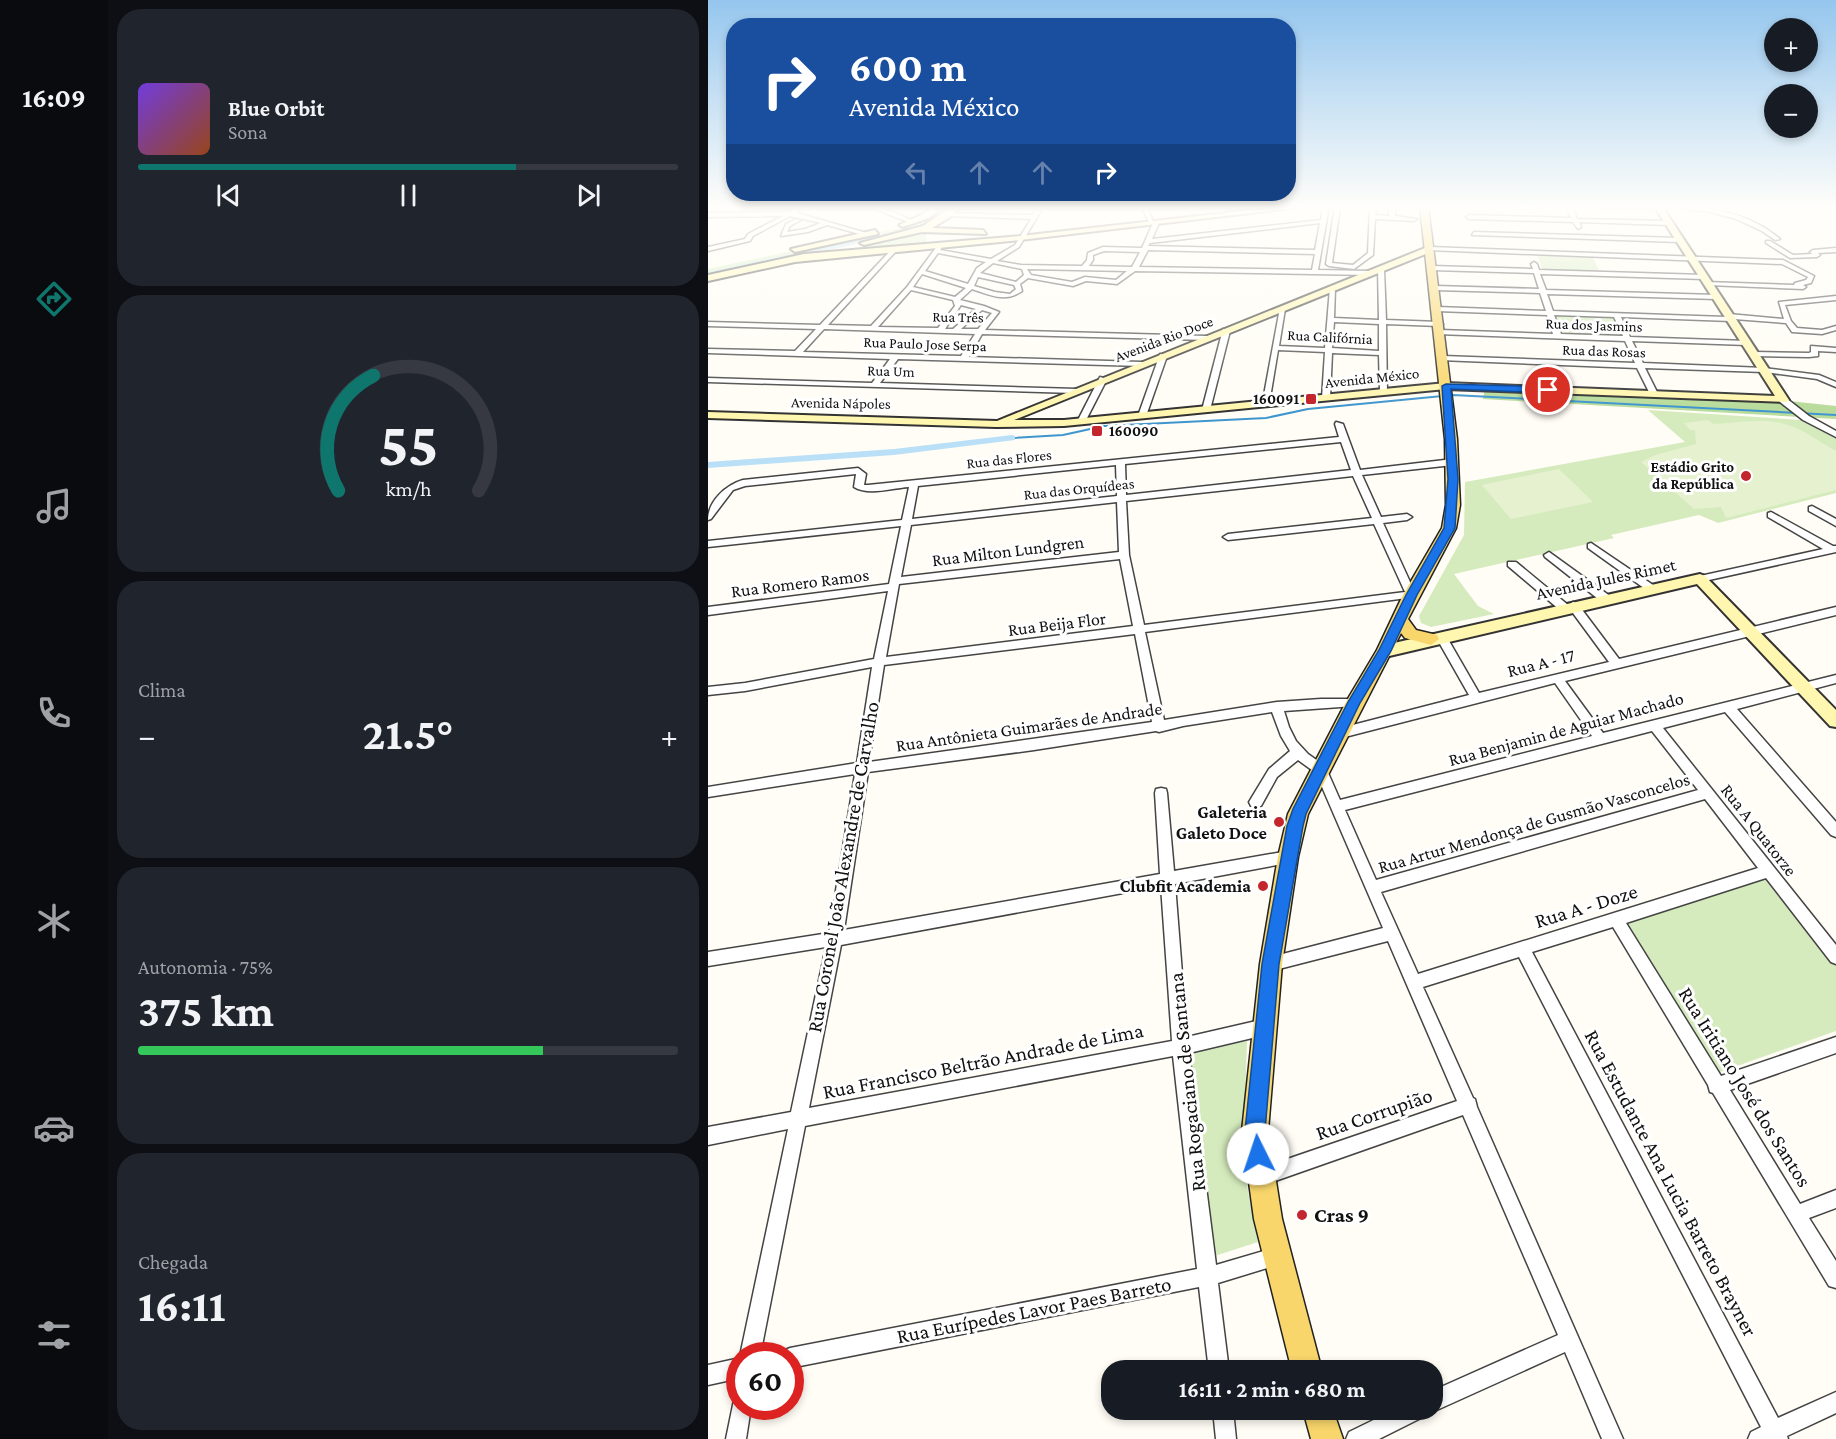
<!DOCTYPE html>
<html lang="pt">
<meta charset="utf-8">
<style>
:root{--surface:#171b24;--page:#20242c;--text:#f1f3f6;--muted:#9ea1a6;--line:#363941;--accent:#0f766e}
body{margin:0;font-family:"Crimson Pro",serif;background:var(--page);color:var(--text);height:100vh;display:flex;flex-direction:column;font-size:22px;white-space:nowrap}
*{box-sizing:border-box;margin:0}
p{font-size:20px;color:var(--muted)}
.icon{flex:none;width:33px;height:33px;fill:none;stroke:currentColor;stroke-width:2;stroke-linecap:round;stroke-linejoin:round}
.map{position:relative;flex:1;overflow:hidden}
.details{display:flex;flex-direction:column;gap:9px;padding:9px;background:#0d0f14;width:600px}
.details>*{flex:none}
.banner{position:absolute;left:18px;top:18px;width:570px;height:183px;border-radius:24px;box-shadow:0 3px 9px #0003;background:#1a4fa0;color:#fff;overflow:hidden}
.fabs{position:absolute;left:1056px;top:18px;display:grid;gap:12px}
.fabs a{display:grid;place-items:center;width:54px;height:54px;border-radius:50%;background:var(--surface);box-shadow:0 3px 9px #0003;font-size:30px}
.speed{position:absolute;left:18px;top:1342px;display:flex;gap:12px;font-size:30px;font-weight:700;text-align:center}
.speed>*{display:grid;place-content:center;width:78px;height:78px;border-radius:50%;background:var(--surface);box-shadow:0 3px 9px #0003;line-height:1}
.speed .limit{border:9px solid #d22;background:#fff;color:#111}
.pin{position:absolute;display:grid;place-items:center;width:51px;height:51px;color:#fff;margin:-26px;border:3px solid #fff;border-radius:50%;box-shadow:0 2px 6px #0007}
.me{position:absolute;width:66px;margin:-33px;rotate:356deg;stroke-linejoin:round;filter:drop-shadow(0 0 4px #0008)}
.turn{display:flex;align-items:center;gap:21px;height:126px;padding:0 24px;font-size:27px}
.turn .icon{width:78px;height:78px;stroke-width:2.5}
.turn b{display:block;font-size:42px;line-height:51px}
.lanes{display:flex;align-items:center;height:57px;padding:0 24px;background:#0003;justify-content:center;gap:30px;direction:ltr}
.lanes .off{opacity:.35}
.big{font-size:45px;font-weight:700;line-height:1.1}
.details .tile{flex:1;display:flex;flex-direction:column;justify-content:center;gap:9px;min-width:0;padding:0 21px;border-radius:24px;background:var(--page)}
.details .dial{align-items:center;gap:0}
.dial svg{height:156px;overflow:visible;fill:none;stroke:var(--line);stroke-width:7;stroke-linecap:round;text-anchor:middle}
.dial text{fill:var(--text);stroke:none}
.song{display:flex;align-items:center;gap:18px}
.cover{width:72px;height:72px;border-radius:9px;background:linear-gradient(135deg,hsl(260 70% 55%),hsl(20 70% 35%))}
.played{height:6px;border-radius:3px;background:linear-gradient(90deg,var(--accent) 70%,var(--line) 70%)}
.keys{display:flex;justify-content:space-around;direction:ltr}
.heat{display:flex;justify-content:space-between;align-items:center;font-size:33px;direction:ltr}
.charge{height:9px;border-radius:4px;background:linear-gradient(90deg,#34c759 75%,var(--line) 0)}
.trip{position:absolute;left:393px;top:1360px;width:342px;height:60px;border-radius:24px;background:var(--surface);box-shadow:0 3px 9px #0003;font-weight:700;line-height:60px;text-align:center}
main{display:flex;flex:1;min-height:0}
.dock{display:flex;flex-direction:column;width:108px;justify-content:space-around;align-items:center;background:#090b0e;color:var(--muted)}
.dock .icon{width:42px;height:42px}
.dock .active{color:var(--accent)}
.dock b{font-size:27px;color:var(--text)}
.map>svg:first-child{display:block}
.green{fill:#d5ebbd}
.forest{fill:#b9dc9c}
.pitch{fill:#e6f2cf}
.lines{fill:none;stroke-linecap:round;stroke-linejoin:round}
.stream{stroke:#3f96cf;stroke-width:2}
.canal{fill:#b9e0f7;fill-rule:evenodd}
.street-casing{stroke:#444;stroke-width:3}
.secondary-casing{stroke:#333;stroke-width:4}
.primary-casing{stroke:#222;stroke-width:3}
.street{fill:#fff;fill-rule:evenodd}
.secondary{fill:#fff6b0;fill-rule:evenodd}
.primary{fill:#f9d66b;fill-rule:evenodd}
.route{fill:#1a73e8;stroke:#114b97;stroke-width:1.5}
.poi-dot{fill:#c4262e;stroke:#fff;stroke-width:2}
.labels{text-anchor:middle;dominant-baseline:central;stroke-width:6;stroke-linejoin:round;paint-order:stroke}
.far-street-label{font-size:15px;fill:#111;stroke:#fff}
.far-poi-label{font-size:15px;font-weight:bold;fill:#111;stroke:#fff;text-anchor:end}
.street-label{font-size:18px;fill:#111;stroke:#fff}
.poi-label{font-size:18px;font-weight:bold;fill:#111;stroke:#fff;text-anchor:end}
.near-street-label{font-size:21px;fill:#111;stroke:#fff}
.near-poi-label{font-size:21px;font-weight:bold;fill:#111;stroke:#fff;text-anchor:start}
</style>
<main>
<nav class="dock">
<b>16:09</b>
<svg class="icon active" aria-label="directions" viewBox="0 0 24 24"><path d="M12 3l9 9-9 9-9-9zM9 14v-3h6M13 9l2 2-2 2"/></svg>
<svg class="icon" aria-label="music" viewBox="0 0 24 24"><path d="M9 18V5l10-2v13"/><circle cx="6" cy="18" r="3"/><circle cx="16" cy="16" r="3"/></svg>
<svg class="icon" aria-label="phone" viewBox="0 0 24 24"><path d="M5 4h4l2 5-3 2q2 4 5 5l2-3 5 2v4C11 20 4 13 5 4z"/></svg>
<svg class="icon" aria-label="climate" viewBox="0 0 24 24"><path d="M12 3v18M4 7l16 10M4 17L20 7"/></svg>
<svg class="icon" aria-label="car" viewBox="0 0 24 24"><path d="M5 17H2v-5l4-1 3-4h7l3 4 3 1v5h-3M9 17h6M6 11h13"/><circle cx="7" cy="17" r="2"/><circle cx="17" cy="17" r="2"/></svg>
<svg class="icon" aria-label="filters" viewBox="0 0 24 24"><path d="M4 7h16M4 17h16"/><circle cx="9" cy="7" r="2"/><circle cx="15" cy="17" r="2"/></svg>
</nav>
<section class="details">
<div class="tile">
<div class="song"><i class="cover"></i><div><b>Blue Orbit</b><p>Sona</p></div></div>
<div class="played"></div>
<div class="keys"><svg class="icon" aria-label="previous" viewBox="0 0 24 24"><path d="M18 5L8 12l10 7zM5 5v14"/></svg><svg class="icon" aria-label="pause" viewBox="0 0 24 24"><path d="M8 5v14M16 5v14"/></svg><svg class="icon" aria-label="next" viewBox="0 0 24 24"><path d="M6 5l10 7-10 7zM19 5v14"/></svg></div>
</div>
<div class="tile dial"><svg viewBox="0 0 100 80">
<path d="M14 69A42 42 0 1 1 86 69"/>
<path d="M14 69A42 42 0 0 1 32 10" stroke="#0f766e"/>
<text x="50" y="56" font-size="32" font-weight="700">55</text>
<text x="50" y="72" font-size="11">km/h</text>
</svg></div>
<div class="tile"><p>Clima</p>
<div class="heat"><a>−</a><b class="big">21.5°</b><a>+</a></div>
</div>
<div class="tile"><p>Autonomia · 75%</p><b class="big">375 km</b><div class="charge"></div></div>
<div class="tile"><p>Chegada</p><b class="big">16:11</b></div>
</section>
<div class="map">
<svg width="1128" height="1439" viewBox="0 0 1128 1439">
<rect width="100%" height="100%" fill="#fffdf5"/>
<g class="green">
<polygon points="234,206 248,206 240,214 219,228 0,277 0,269 200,226 225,216"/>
<polygon points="218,232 219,246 115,255"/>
<polygon points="829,255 885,257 892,273 835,271"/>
<polygon points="847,315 913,318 922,339 854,336"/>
<polygon points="940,410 1094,420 1128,438 1128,493 1010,523 991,515 903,535 906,538 746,574 770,606 786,614 723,627 713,623 711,616 756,535 757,482 977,442"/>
<polygon points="1062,875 1128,962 1128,1031 1009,1073 917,921"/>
<polygon points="539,1041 535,1166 550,1242 488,1262 467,1054"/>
</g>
<polygon class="forest" points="777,388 1081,401 1128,406 1128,419 775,399"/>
<g class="pitch">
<path d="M1000 420 1005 424C1028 423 1059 417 1080 425 1095 429 1111 442 1128 451V490L1018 518 1013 507 986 509 933 462 947 455 988 444 987 430H982L976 423Z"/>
<polygon points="851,469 885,502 803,519 774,485"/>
</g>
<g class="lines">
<polyline class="stream" points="304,438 355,435 396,426 558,418 600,409 745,395 1128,415"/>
<g class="canal">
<polygon points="237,206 243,206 227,222 211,230 0,276 0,272 207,227 223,220"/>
<polygon points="304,435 307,436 307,440 186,455 0,468 0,462 186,449"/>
</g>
<defs>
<g id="street">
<polygon points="56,206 93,206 89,213 162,234 159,236 119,225 100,232 73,236 78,224 88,219 93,220 82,226 79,232 97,229 113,223 82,216 45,236 42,241 0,251 0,247 37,239 40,234 75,216 0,217 0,213 82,212 86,208 59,208"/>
<polygon points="159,206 175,208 208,222 203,223"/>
<path d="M330 206H336L311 247 289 261 313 265 374 266 379 260 380 253 395 247 434 248 445 223 448 221 451 223 444 239 613 220 615 206H621L610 270 662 271 665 273 662 275 427 271 409 284 378 281 365 286 320 278 312 284 314 291C297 303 282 295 264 289L252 300 276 306 291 312 277 330 499 336 503 338 499 340 274 334 261 357 434 362 438 364 434 366 190 359 172 383 369 389 370 391 366 393 0 382V378L164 383 182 359 0 353V349L87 351 108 329 0 326V322L112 325 185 248H189V250L120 325 163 326 199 287 230 245 235 246 232 250 283 259 307 245 323 219 242 216 240 213 325 215ZM612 223 607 250 440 246 442 243ZM440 250 607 254 604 270 431 267ZM396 251 432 252 424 267 381 266 385 260V255ZM230 253 278 262 269 268 260 284 217 271ZM285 263 314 269 316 275 308 282 272 273ZM319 269 419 271 408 280 377 277 364 282 323 275ZM214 274 258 288 247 297 205 287ZM270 277 306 285 308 289 302 294 287 292 266 286ZM203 290 245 300 247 306 230 328 170 327ZM253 305 268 309 245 329H237ZM274 310 284 313 270 329H253ZM116 329 267 334 253 356 95 352Z"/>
<polygon points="433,206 439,206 445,222 441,222"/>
<polygon points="627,206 632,207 624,263 645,265 660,253 662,206 668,206 667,215 681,216 681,206 687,206 687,216 709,219 706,221 667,219 665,255 646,269 621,266 618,264"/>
<polygon points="858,206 864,206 869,219 961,221 964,223 961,225 871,222 873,227 870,229 865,222 761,219 758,217 761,215 863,218"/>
<polygon points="887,206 953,206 954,207 951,209 890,208"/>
<path d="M954 206C994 204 1041 212 1072 239L1067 240 1054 231 1028 219 1002 212Z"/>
<polygon points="766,232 971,238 974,240 971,242 764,235"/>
<polygon points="1058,241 1062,241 1085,255 1104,254 1102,252 1105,250 1128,248 1128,252 1110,253 1112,255 1109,257 1082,258 1058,243"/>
<polygon points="722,247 1075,260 1106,276 1103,283 1095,285 1098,287 1095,289 1000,285 997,283 998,282 1086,285 1087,283 1098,280 1100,277 1074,264 720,250"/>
<path d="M826 262 829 264 831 270 996 275 999 277 996 279 832 274 838 290 1008 295 1011 297 1008 299 839 294 845 311 1018 317 1021 314 1076 319 1071 302 1128 296V300L1077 305 1083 321 1089 328 1114 330 1128 326V330L1114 334 1084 332 1078 323 1026 319 1023 321 913 317 922 337 1039 341 1043 343 1039 345 924 341 935 363 1056 368 1111 375 1128 382V387L1109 379 1056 372 937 368 950 394 946 396 942 394 929 368 732 360V356H735L927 363 917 341 729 334 728 332 732 330 845 334 839 315 729 311 726 309 729 307 838 311 832 293 727 290 724 288 727 286 831 289 826 273 724 270 721 268 724 266 825 269 823 264ZM846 315 906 317 915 336 853 334Z"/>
<path d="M673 267 676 269 678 320 731 322 735 324 731 326 678 324 679 394 672 392 671 355 624 353 622 398 618 400 614 398 617 352 570 350 561 404 554 406 572 308 577 309 571 346 617 348 622 288 627 289 626 318 671 320 670 269ZM626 322 671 324V351L624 348Z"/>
<polygon points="515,329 522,331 502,410 498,412 494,410"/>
<polygon points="1103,346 1128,348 1128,352 1110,351 1110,356 1101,357 1046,356 1042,354 1046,352 1101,353 1103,352"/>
<polygon points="452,354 459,356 438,416 431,418 430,416"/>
<polygon points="392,377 399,379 377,422 370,424 369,422"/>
<polygon points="1072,398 1078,398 1101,416 1128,431 1128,437 1095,420 1072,402"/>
<path d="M628 422 635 424 652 470 745 459 749 462 745 465 654 475 673 517 699 514 704 517 699 520 675 523 708 595 707 597 437 632 456 720 569 702 613 699H651L653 702 647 706 576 711 581 727 588 741 600 754 617 766 632 800 884 736 847 683 633 738 629 736 627 733 629 730 633 728 761 695 728 637 733 633 737 634 771 693 901 662 862 609 857 612 853 611 800 566V562H808L860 605 865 602 869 603 911 659 1128 607V615L857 681 895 733 1128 675V683L1029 709 1128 822V837L1123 835 1017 712 955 728 1128 945V964L1123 962 1058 878 918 923 1013 1076 1128 1037V1053L1022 1090 1092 1204 1128 1190V1208L1101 1218 1128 1261V1288L1121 1286 1005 1093 1002 1092 1000 1085 905 927 824 952 1070 1418 1128 1392V1413L1079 1436 1080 1439H1040L1043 1432 1053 1427 811 957 715 987 765 1098 767 1099 769 1107 915 1439H894L857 1352 731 1409 724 1412 719 1410H724V1391L850 1335 755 1115 553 1186 547 1183 544 1177 547 1171 553 1168 749 1101 680 941 563 971 558 969 555 964 558 959 563 957 675 928 608 773 590 760 569 777 553 806 548 807 543 806 541 802 561 769 582 751 573 736 564 712 475 726 451 732 448 731 326 750 160 772 136 930 452 874 447 793 448 789 453 788 458 789 459 793 466 871 580 851 585 853 587 857 585 861 580 863 467 884 479 1037 557 1019 563 1021 565 1027 563 1033 557 1035 481 1053 508 1265 569 1247 576 1249 578 1256 576 1263 569 1265 510 1283 521 1371H501L491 1287 82 1368V1356H73L75 1351 82 1348 489 1269 465 1056 97 1126 52 1356H32L80 1129 0 1145V1127L83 1112 118 947 0 966V952L121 933 147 774 0 797V787L149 763 164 667 37 691 0 695V687L37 683 166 659 180 591 0 615V607L181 584 193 526 0 547V541L194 520 201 487C185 488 160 496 146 487L148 474 37 486 25 490 3 519 0 520C0 501 18 485 35 480L150 468 158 474 156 485H160L631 437 627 424ZM633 442 643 470 418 495 417 464ZM408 465 409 496 204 519 210 486ZM645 476 664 518 520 534 515 537 520 540 666 524 697 592 436 625 421 555 418 501ZM409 502 411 552 193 577 203 525ZM412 559 425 626 178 657 191 584ZM427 634 444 722 161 762 176 665ZM944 731 990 790 668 880 637 810ZM997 799 1050 868 710 974 673 892ZM453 886 464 1041 101 1108 133 945Z"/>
<polygon points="1104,506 1128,519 1128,526 1101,511 1101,507"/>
<polygon points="1063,512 1125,546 1128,546 1128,552 992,582 988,581 987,579 988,577 992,576 1115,549 1060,517 1060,513"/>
<polygon points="883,543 948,587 949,589 948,591 940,591 880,548 880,544"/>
<polygon points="841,552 902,596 903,599 902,602 894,602 837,557 836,555"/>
<polygon points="32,1358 32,1378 0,1385 0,1365"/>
<polygon points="32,1397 32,1407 43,1407 38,1439 18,1439 26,1400"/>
<polygon points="505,1410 525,1410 528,1439 508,1439"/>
<polygon points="686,1410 718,1410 715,1417 671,1439 638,1439 641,1432"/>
</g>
<g id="secondary">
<polygon points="226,206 235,206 221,218 195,227 191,225 215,214"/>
<polygon points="245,206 253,206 242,217 224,228 275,230 278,234 214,232 156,245 152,243 215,226"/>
<polygon points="580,206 603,206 312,240 87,262 0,281 0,275 96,254 312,236"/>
<polygon points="946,206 954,206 1081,400 1079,402 738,389 356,426 288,427 0,418 0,412 289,421 722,246 725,251 306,420 356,420 738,383 1067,396"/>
<polygon points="167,230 170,234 87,252 83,249"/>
<polygon points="992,574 997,576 1128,710 1128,727 1122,726 989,584 677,657 669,651 677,645"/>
</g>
<g id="primary">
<polygon points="712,206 720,206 749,439 752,505 748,528 700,619 708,630 729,635 731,639 723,645 697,638 693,633 600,814 590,857 574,964 560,1131 574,1219 614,1371 584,1371 546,1219 534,1131 552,964 570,857 580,814 638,702 669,650 695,595 734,528 738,505 737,439"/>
<polygon points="595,1410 625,1410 635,1439 603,1439"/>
</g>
</defs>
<use href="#street" class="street-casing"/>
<use href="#secondary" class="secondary-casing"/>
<use href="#primary" class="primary-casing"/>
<use href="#street" class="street"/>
<use href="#secondary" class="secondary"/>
<use href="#primary" class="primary"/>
</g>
<linearGradient id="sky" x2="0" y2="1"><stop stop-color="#95c6ee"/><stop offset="0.51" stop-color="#fffefa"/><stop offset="1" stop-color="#fffefa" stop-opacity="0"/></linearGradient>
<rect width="1128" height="407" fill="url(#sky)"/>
<polygon class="route" points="738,384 840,387 844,390 840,393 743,389 750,479 747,528 709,595 683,651 652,703 598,814 595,826 571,964 557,1131 560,1154 557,1161 550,1164 543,1161 537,1131 554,964 579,826 585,809 640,702 671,650 698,595 736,528 740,479 734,386"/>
<g class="poi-dot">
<rect x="597" y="393" width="12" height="12" rx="3"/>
<rect x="383" y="425" width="12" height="12" rx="3"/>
<circle cx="1038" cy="476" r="6"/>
<circle cx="571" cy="822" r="6"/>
<circle cx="555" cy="886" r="6"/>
<circle cx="594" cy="1215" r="6"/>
</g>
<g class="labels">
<g class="far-street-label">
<text transform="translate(250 317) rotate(1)">Rua Três</text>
<text transform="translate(886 325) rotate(2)">Rua dos Jasmins</text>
<text transform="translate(622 337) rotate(3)">Rua Califórnia</text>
<text transform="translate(456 339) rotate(-21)">Avenida Rio Doce</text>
<text transform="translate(217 344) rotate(2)">Rua Paulo Jose Serpa</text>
<text transform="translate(896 351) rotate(2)">Rua das Rosas</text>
<text transform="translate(183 371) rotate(2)">Rua Um</text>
<text transform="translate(664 378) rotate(-6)">Avenida México</text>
<text transform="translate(133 403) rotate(1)">Avenida Nápoles</text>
<text transform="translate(301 459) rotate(-6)">Rua das Flores</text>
<text transform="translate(371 489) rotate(-6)">Rua das Orquídeas</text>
</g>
<g class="far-poi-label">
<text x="591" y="399">160091</text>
<text x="401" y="431" text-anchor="start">160090</text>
<text x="1026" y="467">Estádio Grito<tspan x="1026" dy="17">da República</tspan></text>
</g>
<g class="street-label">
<text transform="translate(300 551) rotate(-7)">Rua Milton Lundgren</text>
<text transform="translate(898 579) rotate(-12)">Avenida Jules Rimet</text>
<text transform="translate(92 583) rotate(-7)">Rua Romero Ramos</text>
<text transform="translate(349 624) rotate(-7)">Rua Beija Flor</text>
<text transform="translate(833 663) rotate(-14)">Rua A - 17</text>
<text transform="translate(321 727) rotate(-8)">Rua Antônieta Guimarães de Andrade</text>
<text transform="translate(858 729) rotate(-15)">Rua Benjamin de Aguiar Machado</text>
<text transform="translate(826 823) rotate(-16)">Rua Artur Mendonça de Gusmão Vasconcelos</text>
<text transform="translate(1051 830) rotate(52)">Rua A Quatorze</text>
</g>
<g class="poi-label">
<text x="559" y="812">Galeteria<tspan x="559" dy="21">Galeto Doce</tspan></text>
<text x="543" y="886">Clubfit Academia</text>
</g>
<g class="near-street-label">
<text transform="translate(135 867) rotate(-80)">Rua Coronel João Alexandre de Carvalho</text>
<text transform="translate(878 906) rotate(-17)">Rua A - Doze</text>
<text transform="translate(275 1061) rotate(-11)">Rua Francisco Beltrão Andrade de Lima</text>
<text transform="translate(479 1082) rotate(-96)">Rua Rogaciano de Santana</text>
<text transform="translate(1037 1087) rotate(58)">Rua Iritiano José dos Santos</text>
<text transform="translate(666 1114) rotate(-19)">Rua Corrupião</text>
<text transform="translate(963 1183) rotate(62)">Rua Estudante Ana Lucia Barreto Brayner</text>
<text transform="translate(326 1310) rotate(-11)">Rua Eurípedes Lavor Paes Barreto</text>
</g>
<g class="near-poi-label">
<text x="606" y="1215">Cras 9</text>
</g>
</g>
</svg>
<div class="fabs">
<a>+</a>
<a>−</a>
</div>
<div class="speed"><div class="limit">60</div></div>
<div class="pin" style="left:840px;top:390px;background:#d93025"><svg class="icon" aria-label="arrive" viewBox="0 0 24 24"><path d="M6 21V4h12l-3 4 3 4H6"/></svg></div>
<svg class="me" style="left:550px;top:1154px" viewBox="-20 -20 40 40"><circle r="19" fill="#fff"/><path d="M0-13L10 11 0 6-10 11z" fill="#1a73e8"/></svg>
<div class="trip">16:11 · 2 min · 680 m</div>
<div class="banner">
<div class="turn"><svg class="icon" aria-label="right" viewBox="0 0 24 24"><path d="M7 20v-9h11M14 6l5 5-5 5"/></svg><div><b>600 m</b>Avenida México</div></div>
<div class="lanes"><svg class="icon off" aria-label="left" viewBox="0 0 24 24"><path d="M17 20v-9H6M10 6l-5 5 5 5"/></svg><svg class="icon off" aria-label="ahead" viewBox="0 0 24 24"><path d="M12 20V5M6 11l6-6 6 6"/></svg><svg class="icon off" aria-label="ahead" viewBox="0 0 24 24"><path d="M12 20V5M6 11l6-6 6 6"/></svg><svg class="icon" aria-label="right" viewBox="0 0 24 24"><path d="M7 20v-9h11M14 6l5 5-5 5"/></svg></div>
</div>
</div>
</main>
